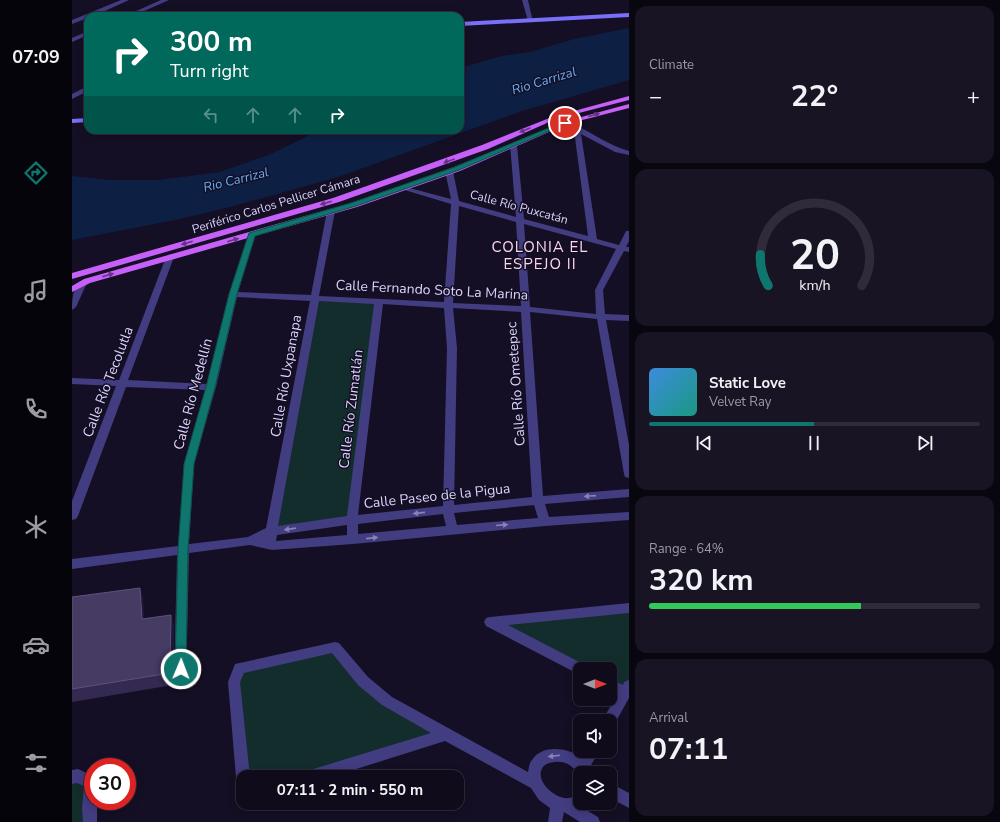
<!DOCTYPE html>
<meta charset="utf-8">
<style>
:root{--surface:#0f0b1b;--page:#181424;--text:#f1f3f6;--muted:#9b9ba3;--line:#2f2b3a;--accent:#0f766e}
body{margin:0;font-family:"Nunito Sans",sans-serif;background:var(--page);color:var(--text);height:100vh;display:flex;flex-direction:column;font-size:15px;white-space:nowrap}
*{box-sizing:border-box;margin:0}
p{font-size:13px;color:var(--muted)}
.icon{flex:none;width:22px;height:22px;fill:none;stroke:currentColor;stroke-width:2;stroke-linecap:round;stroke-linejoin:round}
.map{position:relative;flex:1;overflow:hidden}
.drawer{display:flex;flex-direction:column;gap:6px;padding:6px;background:#08060f;width:371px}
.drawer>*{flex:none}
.banner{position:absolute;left:12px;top:12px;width:380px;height:122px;border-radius:12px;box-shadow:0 2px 10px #0003,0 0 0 1px var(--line);background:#00695c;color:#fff;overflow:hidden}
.needle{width:26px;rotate:90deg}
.buttons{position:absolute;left:501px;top:662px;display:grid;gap:8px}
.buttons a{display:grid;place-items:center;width:44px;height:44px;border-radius:8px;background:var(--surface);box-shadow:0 2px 10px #0003,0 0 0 1px var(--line);font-size:20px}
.speed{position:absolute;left:12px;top:758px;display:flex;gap:8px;font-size:20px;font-weight:700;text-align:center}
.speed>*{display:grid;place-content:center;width:52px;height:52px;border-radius:50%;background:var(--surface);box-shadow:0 2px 10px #0003,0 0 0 1px var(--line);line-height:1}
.speed .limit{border:6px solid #d22;background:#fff;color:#111}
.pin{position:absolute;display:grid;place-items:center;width:34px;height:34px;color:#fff;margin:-17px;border:2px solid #fff;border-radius:50%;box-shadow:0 1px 4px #0007}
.me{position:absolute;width:44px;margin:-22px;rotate:1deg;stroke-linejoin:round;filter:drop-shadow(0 0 3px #0008)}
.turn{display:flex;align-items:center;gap:14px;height:84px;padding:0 20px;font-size:18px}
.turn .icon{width:52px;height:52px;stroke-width:2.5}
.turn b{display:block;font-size:28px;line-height:34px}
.lanes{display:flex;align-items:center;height:38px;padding:0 20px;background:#0003;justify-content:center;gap:20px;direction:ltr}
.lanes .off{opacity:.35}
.big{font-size:30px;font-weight:700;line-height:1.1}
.drawer .widget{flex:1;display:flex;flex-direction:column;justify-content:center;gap:6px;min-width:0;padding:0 14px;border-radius:12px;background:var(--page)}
.drawer .dial{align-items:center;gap:0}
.dial svg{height:104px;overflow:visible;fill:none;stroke:var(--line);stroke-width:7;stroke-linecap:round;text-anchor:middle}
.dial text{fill:var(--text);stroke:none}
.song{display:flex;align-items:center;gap:12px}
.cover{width:48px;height:48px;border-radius:6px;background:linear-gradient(135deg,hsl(210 70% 55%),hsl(170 70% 35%))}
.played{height:4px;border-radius:2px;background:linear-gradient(90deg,var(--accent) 50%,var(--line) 50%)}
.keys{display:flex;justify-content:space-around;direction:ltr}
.heat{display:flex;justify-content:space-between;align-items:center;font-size:22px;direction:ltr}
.charge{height:6px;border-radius:3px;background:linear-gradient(90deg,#34c759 64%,var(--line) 0)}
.trip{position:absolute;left:164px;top:770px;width:228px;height:40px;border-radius:12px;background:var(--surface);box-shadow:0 2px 10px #0003,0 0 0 1px var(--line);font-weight:700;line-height:40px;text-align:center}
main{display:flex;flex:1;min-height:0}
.tab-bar{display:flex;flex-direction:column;width:72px;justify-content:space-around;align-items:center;background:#06040b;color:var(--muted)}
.tab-bar .icon{width:28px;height:28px}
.tab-bar .active{color:var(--accent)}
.tab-bar b{font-size:18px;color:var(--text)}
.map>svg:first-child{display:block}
.green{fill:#132d2d}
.water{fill:#0e1f44}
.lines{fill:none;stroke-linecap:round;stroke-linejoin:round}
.minor{fill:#423c81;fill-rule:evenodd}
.secondary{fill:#796ff9;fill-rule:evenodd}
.primary{fill:#c75ff9;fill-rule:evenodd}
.wall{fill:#332951}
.shaded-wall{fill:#1f1737}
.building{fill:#453b63;stroke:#5c537c}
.oneway{fill:#653384}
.oneway2{fill:#8780b9}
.route{fill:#0f766e;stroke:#0a4d48}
.labels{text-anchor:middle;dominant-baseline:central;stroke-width:3;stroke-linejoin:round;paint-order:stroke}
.far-street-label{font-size:12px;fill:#dbd4fd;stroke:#140f24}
.far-water-label{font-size:13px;font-style:italic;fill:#66adf9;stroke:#140f24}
.street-label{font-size:14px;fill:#dbd4fd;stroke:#140f24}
.neighbourhood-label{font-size:15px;letter-spacing:1px;fill:#fdd6ed;stroke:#140f24}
</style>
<main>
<nav class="tab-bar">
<b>07:09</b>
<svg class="icon active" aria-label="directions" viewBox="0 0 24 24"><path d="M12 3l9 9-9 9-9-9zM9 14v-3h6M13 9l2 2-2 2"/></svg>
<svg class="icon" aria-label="music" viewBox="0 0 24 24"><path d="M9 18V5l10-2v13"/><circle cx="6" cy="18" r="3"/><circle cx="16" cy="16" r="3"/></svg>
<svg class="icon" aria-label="phone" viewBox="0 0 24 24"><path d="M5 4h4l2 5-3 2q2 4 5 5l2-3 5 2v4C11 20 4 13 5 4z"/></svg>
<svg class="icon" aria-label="climate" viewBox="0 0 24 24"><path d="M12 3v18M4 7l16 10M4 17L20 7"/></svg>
<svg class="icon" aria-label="car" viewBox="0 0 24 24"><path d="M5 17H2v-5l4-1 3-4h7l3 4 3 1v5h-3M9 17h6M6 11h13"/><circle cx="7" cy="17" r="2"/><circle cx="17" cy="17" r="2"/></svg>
<svg class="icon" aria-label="filters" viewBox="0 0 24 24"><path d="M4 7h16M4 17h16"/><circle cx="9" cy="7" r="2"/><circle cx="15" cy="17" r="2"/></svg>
</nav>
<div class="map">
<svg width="557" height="822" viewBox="0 0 557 822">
<rect width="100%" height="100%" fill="#140f24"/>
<g class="green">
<polygon points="242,297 307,301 280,520 199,531"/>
<polygon points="557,608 557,686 538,685 538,669 508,669 418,622"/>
<polygon points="263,647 291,681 374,735 237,777 171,777 163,702 168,668"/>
<polygon points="0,777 19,782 18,822 0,822"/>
</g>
<polygon class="water" points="557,28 557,80 450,111 266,177 162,206 108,219 0,240 0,176 38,180 87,180 148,172 199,154 248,130 388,130 388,68 430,56 458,52 502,39"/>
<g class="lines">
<g class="minor">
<polygon points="49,0 57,0 22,16 16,16 16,18 0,24 0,20"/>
<polygon points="89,0 97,0 61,16 53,16"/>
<polygon points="450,0 456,0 461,22 456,21"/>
<polygon points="16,31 16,35 0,42 0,38"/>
<polygon points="16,86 16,91 0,99 0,94"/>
<path d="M493 121C515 128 534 145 557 151V155L543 152 509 134 525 239 547 245 554 231H557V241L554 247H557V252L552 251 531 290 533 314 557 315V321L534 320 557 445V478L553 477 552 474 525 319 458 312 471 496 557 489V497L473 504 477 517 557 512V520L473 526 281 544 200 550 178 545 117 553 114 684 113 688 108 690 103 688 102 684 105 555 0 569V559L106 546 112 464 133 390 54 387 6 516 4 519 0 520V501L44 386 0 384V378L47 380 94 257 98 254 102 257 56 380 135 384 157 294 177 232H180L184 234 166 292 239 295 255 211 259 209 263 211 247 296 372 302 379 204 326 188 330 186 379 199 373 171 377 169 381 171 387 201 444 217 438 144 445 146 452 219 516 236 502 130 491 124 490 123ZM387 206 444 222 449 306 381 303ZM452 224 544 249 523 290 524 314 458 307ZM165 297 238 301 194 528 176 537 117 544 122 464 144 387ZM247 301 302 304 275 516 206 526ZM311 304 372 308 375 348 371 506 286 515ZM381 308 449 312 460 497 382 505 385 348ZM462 505 466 518 385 525 382 513ZM371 514 374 526 286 534V524ZM275 525V535L204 541 205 535Z"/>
<path d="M10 282 14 285 4 307 0 310C0 301 0 286 10 282Z"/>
<polygon points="557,603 557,613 436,625 513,665 514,669 508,669 508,675 414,626 412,622 414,618 418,617"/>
<path d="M263 642 267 643 296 677 320 697 456 772C457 768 457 763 460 760 471 744 495 748 509 757L513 751H527L518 767 521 773H508V776C502 767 494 760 482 762 478 763 474 763 471 767 462 780 481 797 493 798 497 799 503 796 508 795V803H515L511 808 526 817 528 822H508L492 812 490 822H476L478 808 467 800 459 788 373 741 259 777H231L233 772 238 770 359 733 310 705 286 685 260 653 172 673 168 682 178 777H171V784L166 782 164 777 156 682 163 664Z"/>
<polygon points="538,679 551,685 552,682 557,680 557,698 542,725 538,727 538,721 530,721 545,695 538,692"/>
<polygon points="6,769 21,776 21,801 25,801 25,822 11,822 10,808 12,786 5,783 0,784 0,770"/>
<polygon points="538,783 557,793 557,808 538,798"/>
</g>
<g class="secondary">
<polygon points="557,13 557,17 388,26 388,22"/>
<polygon points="16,118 16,122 0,123 0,119"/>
</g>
<g class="primary">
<polygon points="557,96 557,100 484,119 416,149 267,202 0,279 0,273 261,198 410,145 480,117"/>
<polygon points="557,104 557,108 495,124 388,171 285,207 18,283 0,292 0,286 12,279 279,203 382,167 491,122"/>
</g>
</g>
<polygon class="wall" points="68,588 71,600 72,619 99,615 102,627 101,685 0,702 0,597"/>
<g class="shaded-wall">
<polygon points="68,588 71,600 73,631 70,619"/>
<polygon points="99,615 102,627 101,685 98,673"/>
</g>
<polygon class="building" points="68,588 70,619 99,615 98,673 0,689 0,597"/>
<defs><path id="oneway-solid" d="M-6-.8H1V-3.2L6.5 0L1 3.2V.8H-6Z"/></defs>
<g class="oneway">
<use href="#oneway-solid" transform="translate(522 115) rotate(-15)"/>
<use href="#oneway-solid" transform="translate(453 130) rotate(157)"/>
<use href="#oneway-solid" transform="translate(377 161) rotate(160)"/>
<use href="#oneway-solid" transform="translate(254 203) rotate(164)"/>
<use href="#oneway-solid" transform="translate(161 240) rotate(-16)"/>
<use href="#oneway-solid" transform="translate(115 243) rotate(164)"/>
<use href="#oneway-solid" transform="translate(36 275) rotate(-16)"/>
</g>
<g class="oneway2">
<use href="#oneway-solid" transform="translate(518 496) rotate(176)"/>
<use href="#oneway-solid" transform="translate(347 513) rotate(174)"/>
<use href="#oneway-solid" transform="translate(430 525) rotate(-5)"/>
<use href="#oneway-solid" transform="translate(218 529) rotate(172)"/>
<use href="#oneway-solid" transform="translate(300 538) rotate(-6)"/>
<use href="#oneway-solid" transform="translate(482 756) rotate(173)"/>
</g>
<polygon class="route" points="491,122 496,123 387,170 284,206 183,236 165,294 143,387 122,464 116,550 114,669 113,672 109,674 104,672 103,669 106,550 112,464 134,387 157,294 177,233 279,203 383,167"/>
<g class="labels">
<g class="far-street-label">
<text transform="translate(204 204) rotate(-17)">Periférico Carlos Pellicer Cámara</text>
<text transform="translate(447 207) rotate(15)">Calle Río Puxcatán</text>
</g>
<g class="far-water-label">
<text transform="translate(472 81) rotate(-17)">Rio Carrizal</text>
<text transform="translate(164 180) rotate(-14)">Rio Carrizal</text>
</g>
<g class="street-label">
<text transform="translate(360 290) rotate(3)">Calle Fernando Soto La Marina</text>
<text transform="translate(214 376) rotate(-80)">Calle Río Uxpanapa</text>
<text transform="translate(36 382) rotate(-69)">Calle Río Tecolutla</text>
<text transform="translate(444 384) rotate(-94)">Calle Río Ometepec</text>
<text transform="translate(121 394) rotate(-75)">Calle Río Medellín</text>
<text transform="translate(279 409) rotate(-83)">Calle Río Zumatlán</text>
<text transform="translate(365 496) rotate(-6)">Calle Paseo de la Pigua</text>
</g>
<g class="neighbourhood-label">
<text x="468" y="247">COLONIA EL<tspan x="468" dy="17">ESPEJO II</tspan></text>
</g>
</g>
</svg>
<div class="buttons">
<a><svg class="needle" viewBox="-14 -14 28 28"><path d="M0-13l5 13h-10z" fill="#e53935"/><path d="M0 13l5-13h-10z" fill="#9b9ba3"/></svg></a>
<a><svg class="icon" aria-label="sound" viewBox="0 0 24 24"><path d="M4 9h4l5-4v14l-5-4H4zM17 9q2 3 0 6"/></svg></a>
<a><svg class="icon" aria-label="layers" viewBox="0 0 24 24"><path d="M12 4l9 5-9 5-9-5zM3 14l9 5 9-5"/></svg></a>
</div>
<div class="speed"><div class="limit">30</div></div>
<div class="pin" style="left:493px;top:123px;background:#d93025"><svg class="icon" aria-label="arrive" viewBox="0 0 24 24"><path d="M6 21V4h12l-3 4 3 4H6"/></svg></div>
<svg class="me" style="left:109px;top:669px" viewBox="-20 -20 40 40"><circle r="17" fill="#0f766e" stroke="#fff" stroke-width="3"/><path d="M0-11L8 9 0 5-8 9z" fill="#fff"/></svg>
<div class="trip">07:11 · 2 min · 550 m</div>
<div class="banner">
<div class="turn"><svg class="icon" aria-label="right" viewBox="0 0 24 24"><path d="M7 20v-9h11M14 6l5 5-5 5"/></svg><div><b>300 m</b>Turn right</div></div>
<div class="lanes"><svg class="icon off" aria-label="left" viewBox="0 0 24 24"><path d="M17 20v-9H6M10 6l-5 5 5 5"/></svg><svg class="icon off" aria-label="ahead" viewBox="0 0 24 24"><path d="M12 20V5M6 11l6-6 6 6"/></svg><svg class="icon off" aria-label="ahead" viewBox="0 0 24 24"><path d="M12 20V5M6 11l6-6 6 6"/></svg><svg class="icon" aria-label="right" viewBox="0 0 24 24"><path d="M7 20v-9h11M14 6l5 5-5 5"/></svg></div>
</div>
</div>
<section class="drawer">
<div class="widget"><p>Climate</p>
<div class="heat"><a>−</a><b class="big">22°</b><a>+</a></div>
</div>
<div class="widget dial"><svg viewBox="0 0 100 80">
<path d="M14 69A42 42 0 1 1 86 69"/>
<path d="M14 69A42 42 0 0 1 8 45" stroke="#0f766e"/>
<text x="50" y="56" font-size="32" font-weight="700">20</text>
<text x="50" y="72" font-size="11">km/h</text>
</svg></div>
<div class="widget">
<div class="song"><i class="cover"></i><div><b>Static Love</b><p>Velvet Ray</p></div></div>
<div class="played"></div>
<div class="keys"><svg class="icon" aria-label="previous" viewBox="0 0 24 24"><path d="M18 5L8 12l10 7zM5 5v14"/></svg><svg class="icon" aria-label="pause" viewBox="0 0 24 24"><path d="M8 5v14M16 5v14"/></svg><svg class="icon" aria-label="next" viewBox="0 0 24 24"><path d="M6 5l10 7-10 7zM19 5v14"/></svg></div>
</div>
<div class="widget"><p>Range · 64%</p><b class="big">320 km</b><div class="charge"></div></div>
<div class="widget"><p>Arrival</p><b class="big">07:11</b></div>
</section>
</main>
